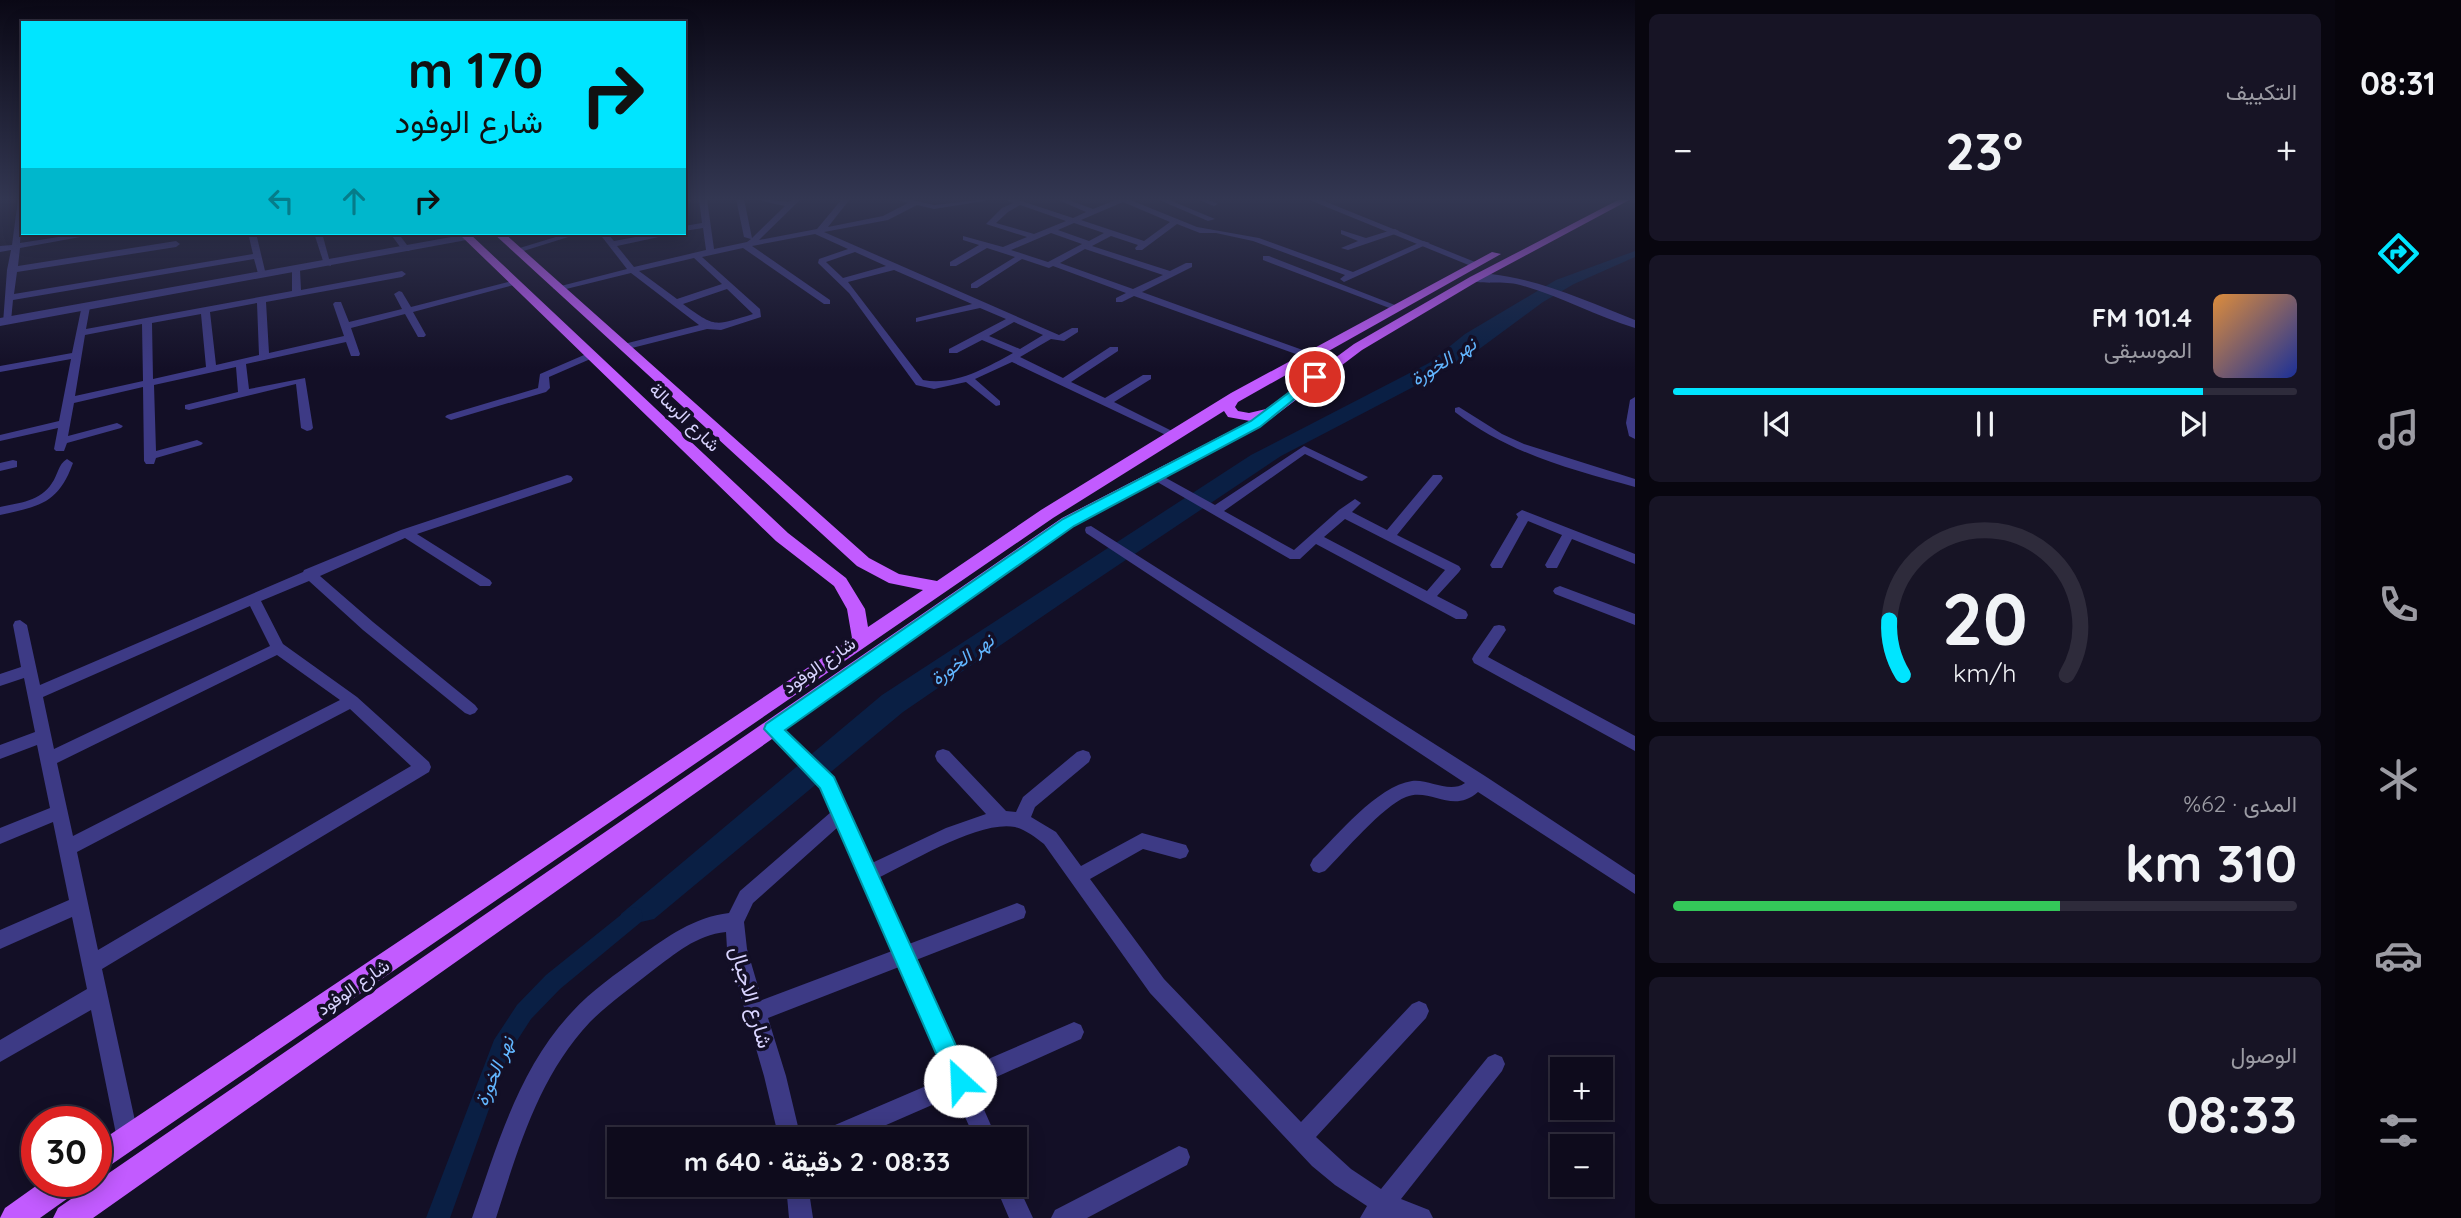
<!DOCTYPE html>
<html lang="ar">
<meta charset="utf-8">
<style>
:root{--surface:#0e0b1c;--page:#171425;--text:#f1f3f6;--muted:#9b9ba3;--line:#2e2b3b;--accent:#00e5ff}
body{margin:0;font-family:Quicksand,Vazirmatn,sans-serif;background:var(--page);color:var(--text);direction:rtl;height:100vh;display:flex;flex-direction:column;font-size:26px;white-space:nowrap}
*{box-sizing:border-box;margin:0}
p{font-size:23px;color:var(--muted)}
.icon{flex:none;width:38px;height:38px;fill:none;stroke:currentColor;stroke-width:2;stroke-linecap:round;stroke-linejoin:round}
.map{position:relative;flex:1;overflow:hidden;direction:ltr}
.sheet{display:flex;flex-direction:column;gap:14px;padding:14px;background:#08060f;width:700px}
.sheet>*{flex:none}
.banner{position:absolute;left:21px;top:21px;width:665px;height:214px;border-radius:0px;box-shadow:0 4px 18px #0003,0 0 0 2px var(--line);direction:rtl;background:#00e5ff;color:#111;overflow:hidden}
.controls{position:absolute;left:1550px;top:1057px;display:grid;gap:14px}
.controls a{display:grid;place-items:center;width:63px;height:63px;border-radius:0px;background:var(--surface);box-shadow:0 4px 18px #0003,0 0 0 2px var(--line);font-size:35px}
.speed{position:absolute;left:21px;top:1106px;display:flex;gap:14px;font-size:35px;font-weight:700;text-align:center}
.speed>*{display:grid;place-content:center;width:91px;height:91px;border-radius:50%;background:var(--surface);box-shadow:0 4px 18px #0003,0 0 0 2px var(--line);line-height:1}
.speed .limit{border:10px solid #d22;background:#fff;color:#111}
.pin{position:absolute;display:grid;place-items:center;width:60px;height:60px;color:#fff;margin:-30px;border:4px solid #fff;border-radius:50%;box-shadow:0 2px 7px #0007}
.me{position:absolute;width:77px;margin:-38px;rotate:335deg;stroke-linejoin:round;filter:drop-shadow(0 0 5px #0008)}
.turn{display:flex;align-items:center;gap:24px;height:147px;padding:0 28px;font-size:32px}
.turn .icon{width:91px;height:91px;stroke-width:2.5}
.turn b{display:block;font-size:49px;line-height:60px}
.lanes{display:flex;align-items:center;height:66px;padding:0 28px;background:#0003;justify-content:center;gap:35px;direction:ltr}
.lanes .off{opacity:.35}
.big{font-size:52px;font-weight:700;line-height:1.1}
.sheet .card{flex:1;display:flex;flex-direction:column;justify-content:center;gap:10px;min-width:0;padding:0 24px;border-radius:10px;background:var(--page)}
.sheet .dial{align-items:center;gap:0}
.dial svg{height:182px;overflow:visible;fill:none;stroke:var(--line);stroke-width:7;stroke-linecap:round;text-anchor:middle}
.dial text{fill:var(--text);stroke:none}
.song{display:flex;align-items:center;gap:21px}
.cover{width:84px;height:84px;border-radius:10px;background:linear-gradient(135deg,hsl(30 70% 55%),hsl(230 70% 35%))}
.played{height:7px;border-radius:4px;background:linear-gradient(90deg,var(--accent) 85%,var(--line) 85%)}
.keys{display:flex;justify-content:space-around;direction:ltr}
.heat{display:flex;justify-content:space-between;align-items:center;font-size:38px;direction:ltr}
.charge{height:10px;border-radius:5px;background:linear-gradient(90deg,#34c759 62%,var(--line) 0)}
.trip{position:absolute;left:607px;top:1127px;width:420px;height:70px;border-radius:0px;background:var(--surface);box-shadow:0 4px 18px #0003,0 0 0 2px var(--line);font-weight:700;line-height:70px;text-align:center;direction:rtl}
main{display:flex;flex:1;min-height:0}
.tabs{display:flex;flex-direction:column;width:126px;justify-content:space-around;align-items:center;background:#06040b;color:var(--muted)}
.tabs .icon{width:49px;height:49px}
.tabs .active{color:var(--accent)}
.tabs b{font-size:32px;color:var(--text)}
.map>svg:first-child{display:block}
.water{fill:#0a1f44}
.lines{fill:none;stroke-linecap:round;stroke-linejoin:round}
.canal{fill:#0a1f44;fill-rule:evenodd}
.minor{fill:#3d3a85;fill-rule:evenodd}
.tertiary{fill:#3d3a85;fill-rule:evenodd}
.primary{fill:#c25bff;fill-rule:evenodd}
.route{fill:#00e5ff;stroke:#0095a6;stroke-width:2}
.labels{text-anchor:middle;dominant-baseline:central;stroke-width:7;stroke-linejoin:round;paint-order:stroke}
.street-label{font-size:18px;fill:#d9d4ff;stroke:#130f26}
.water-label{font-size:19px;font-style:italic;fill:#62b6ff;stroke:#130f26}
.near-street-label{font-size:21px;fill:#d9d4ff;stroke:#130f26}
</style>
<main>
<nav class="tabs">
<b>08:31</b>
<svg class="icon active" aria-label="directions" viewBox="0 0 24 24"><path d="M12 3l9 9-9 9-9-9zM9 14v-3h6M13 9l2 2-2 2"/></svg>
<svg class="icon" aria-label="music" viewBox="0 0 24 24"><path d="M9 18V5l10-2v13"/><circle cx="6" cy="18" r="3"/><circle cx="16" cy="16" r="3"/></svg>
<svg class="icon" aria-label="phone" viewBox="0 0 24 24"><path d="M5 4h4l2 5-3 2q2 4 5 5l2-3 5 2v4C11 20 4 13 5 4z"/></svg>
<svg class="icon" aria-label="climate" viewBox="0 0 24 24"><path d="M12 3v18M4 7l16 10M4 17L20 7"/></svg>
<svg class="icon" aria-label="car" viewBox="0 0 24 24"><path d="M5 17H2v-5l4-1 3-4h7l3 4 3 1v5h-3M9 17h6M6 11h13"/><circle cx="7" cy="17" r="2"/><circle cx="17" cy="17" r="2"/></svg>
<svg class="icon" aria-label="filters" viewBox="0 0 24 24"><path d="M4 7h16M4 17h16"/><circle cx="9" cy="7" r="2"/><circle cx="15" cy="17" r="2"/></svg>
</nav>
<section class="sheet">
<div class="card"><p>التكييف</p>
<div class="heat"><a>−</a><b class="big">23°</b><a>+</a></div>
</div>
<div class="card">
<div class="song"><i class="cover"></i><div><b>101.4 FM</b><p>الموسيقى</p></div></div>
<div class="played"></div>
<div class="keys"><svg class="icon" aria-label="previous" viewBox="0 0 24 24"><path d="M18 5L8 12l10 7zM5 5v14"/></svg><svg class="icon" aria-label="pause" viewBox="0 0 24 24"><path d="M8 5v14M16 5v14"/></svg><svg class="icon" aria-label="next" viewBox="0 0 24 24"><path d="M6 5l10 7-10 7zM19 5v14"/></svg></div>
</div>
<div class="card dial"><svg viewBox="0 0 100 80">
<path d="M14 69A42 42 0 1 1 86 69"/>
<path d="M14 69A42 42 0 0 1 8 45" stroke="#00e5ff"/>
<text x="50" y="56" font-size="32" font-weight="700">20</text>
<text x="50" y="72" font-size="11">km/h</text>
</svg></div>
<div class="card"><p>المدى · 62%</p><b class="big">310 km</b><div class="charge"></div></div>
<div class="card"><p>الوصول</p><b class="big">08:33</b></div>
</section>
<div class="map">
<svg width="1635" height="1218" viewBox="0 0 1635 1218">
<rect width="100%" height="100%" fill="#130f26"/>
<polygon class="water" points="1635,251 1635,257 1574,284 1543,302 1463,361 1281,456 1084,588 903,712 654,919 619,927 621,914 882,695 1251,455 1429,363 1465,334 1556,280"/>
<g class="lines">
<polygon class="canal" points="634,907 641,910 643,916 641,922 560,989 531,1019 509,1053 450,1218 426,1218 494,1040 517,1005 546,975 627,910"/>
<g class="minor">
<polygon points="18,199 23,199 20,243 84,233 102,233 20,248 18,266 176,241 180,244 176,247 17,272 14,294 253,254 248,233 256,233 266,275 259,277 254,259 13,300 11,321 3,323 7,270 11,250 0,252 0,246 12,245"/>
<polygon points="684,199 695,199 684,202"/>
<path d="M699 199H707L714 249 747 242 751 239 744 237 736 199H744L752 238 785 206 762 201 761 199 789 202 793 199H801L759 240 817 229 842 199H850L828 227 883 216 908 203 896 199H908L934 205 988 199 984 201 934 209 917 205 888 220 824 232 1059 335 1072 328H1078V332L1064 341 1051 339 1020 357 1063 378 1110 347H1118V351L1071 382 1105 398 1143 375H1151V379L1114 402 1178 434 1176 436H1168L1012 362 975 379 1000 401V405L996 406 966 382 934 389 916 385 849 293 818 263 819 259 848 249 815 234 752 246 830 300V304H824L743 248 702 257 760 309 761 317 721 330 707 329 624 350 619 347 620 345 699 325 631 273 558 291 553 288 627 269 599 233H607L614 241 657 233H672L668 235 617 246 634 267 706 250 703 228 684 231V226L702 223ZM855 252 886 266 843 278 826 262ZM694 258 722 284 677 299 639 271ZM894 270 972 304 916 318V322L980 308 1006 319 949 349V353H957L982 340 1013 353C986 368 955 386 923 380L848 282ZM727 289 753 314C714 326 716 328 683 304ZM1014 322 1043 335 1020 349 989 336Z"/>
<path d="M1005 199H1015L1073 218 1086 212 1056 199H1066L1093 209 1118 199H1128L1197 227 1259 238 1353 272 1423 241 1430 243 1344 282 1340 279 1345 275 1253 241 1216 233H1200L1177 224 1142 250H1136L1135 248 1138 245 1111 236 1092 246 1170 271 1186 263H1192V267L1142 292 1311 353 1312 355 1307 358 1134 296 1122 302H1116V298L1126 293 1053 266 1049 268 1022 259 977 288H971V284L1015 257 987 248 956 266H950V262L979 245 963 240V236L1003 247 1027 237 986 224 1002 208 1013 203ZM1123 202 1170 222 1144 241 1081 220ZM1020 205 1066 221 1034 234 996 223 1008 212ZM1074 223 1104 233 1089 241 1058 230ZM1051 233 1082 244 1048 262 1011 250ZM1085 249 1163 275 1133 289 1060 263Z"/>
<polygon points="1157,199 1167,199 1215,219 1208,221"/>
<polygon points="1196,199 1206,199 1218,204 1214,206"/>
<polygon points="1395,229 1399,231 1398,233 1348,250 1341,248 1358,241 1341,234 1341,230 1366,238"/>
<polygon points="314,233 322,233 331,266 324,264"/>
<polygon points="390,233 398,233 410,249 409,251 403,251"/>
<polygon points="569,233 581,233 517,253 513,250"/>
<polygon points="1263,256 1269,256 1400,307 1392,309 1263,260"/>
<path d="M296 267 300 270 301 290 402 271 406 274 402 277 266 302 269 353 344 336 333 304 335 302H341L349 322 402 309 394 294 399 291 402 292 411 307 516 280 521 283 413 312 426 335 424 337H418L405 314 351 328 360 354 359 356H351L346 342 246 364 249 389 305 378 313 428 311 430 307 431 301 428 296 384 189 410 185 409V405L238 392 236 367 154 385 156 451 197 440 203 443 201 445 156 458 154 464H146L144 461 143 387 74 403 68 436 117 423 123 426 121 428 67 443 64 451H56L54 449 58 428 0 441V435L59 421 71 359 0 372V366L72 353 82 305 90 307 86 329 292 291V270ZM257 303 259 355 216 365 210 312ZM201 314 206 367 153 379 152 323ZM142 324 143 381 75 396 85 335Z"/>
<polygon points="591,352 595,353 595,357 549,377 550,388 546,392 451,420 445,417 447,415 538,388 540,374"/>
<polygon points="1635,397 1635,439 1629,436 1626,423 1630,400"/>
<path d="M1459 407 1502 434 1524 444 1635 479V487C1572 470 1508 453 1455 412V408Z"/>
<path d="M1304 446 1368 477 1362 481 1358 480 1305 454 1224 511 1294 550 1339 510 1355 499 1361 503 1352 512 1387 530 1433 475H1441L1443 478 1441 481 1397 535 1459 566 1461 569 1459 572 1437 596 1466 611 1468 615 1466 619H1456L1316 544 1300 559H1290L1147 476 1153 472 1157 473 1215 505ZM1345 519 1445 570 1427 591 1324 537Z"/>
<path d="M67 459 73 463C58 504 40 506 0 515V507C19 503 41 501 52 483 58 475 58 464 67 459Z"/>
<polygon points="13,460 17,461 17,467 0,471 0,463"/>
<path d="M567 475 571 476 573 479 571 482 417 534 490 580 492 583 490 586H480L405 538 320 576 373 622 475 705 478 709 475 713 470 715 465 713 363 630 309 581 261 601 283 644 357 697 429 762 431 767 429 772 102 969 139 1139 136 1147 128 1150 120 1147 117 1139 91 1010 0 1062V1040L87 989 72 917 0 949V930L69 900 53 822 0 844V828L50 808 37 745 0 759V745L35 732 24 678 0 686V674L21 667 13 625 15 621 20 620 27 625 40 685 303 572 304 570 401 530ZM250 606 270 646 54 749 43 697ZM277 655 340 700 73 836 57 763ZM350 709 411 766 98 950 77 852Z"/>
<polygon points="1522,510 1635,554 1635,564 1572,539 1557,568 1547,568 1545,565 1562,535 1528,521 1502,568 1492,568 1490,565 1518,517 1516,514"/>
<path d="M1091 526 1485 776 1635 875V894L1478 792C1452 815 1431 787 1406 797 1383 806 1344 852 1325 871L1319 873 1313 871 1310 865 1313 859C1337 836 1377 786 1412 781 1430 779 1449 794 1465 783L1086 533 1085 530 1086 527Z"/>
<polygon points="1560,586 1635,614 1635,625 1555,594 1553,591 1555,588"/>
<polygon points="1499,625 1504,626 1506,630 1488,657 1635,736 1635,751 1474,663 1472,659 1474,655 1494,626"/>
<path d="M773 723 779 724 833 778 872 863 946 828 986 814 937 761 935 756 937 751 943 749 949 751 1006 811 1016 812 1023 797 1077 752 1083 750 1089 752 1091 757 1089 762 1035 807 1031 817 1056 832 1081 866 1142 833 1186 845 1189 851 1186 857 1180 859 1143 849 1090 879 1164 979 1301 1122 1412 1004 1419 1001 1426 1004 1429 1011 1426 1018 1316 1137 1351 1169 1381 1189 1488 1057 1495 1054 1502 1057 1505 1064 1502 1071 1401 1199 1429 1210 1433 1218H1360L1367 1206 1335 1185 1312 1166 1150 993 1044 844C1035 837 1026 830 1015 827 980 820 911 862 878 878L909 944 1017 903 1024 906 1026 912 1024 918 916 960 965 1069 1074 1022 1081 1025 1084 1032 1081 1039 974 1087 997 1139H975L955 1095 854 1139H818L821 1131 947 1077 899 967 768 1018 786 1076 801 1139H779L764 1076 727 949 726 932C696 935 675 954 652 971 631 988 609 1003 590 1022 539 1076 518 1149 496 1218H472C497 1146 519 1068 572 1012 592 990 616 974 639 957 667 937 694 917 729 913L740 891 831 812 821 788 767 734 765 729 767 724ZM838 827 892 951 762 1000 747 949 744 922 753 903Z"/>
<polygon points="1179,1146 1187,1149 1190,1157 1187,1165 1087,1218 1051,1218 1055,1210"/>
<polygon points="1015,1179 1033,1218 1009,1218 995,1185 1015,1185"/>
<polygon points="786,1185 808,1185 813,1218 789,1218"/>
</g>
<g class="tertiary">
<polygon points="1307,199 1319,199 1480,264 1471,266"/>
<polygon points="468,234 472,235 472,239 0,326 0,318"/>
<path d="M1491 274C1542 280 1588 302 1635 320V328C1594 316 1557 294 1516 284 1503 281 1476 285 1468 279Z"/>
</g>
<g class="primary">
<polygon points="1620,199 1631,199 1478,281 1362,350 1260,427 1074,526 93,1218 53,1218 58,1208 1062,518 1250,421 1228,417 1224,411 1053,518 96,1175 96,1144 852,638 847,609 834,586 776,541 458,233 469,233 788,533 846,578 865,609 868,627 923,590 889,583 857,566 493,233 504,233 869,558 899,574 937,581 1041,510 1231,393 1492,252 1501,254 1238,402 1235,407 1238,411 1249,413 1266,409 1354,344 1470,277"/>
<polygon points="43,1181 82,1181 78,1191 40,1218 0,1218 5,1208"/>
</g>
</g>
<linearGradient id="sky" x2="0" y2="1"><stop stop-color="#0a0815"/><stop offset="0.54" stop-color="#333752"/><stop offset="1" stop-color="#333752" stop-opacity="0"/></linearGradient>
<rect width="1635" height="369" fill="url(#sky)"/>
<polygon class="route" points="1315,373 1321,377 1319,379 1260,427 1074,526 785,730 834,777 972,1081 969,1090 960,1093 952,1090 820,788 764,729 766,724 1063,519 1251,421"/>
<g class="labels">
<g class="street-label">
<text transform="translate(685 417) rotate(44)">شارع الرسالة</text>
<text transform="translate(819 665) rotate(-35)">شارع الوفود</text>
<text transform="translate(353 987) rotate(-35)">شارع الوفود</text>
</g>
<g class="water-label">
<text transform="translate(1443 361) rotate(-32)">نهر الخورة</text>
<text transform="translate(962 659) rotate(-36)">نهر الخورة</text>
<text transform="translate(494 1071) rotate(-67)">نهر الخورة</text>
</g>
<g class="near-street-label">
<text transform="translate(752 997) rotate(74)">شارع الاجبال</text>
</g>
</g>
</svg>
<div class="controls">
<a>+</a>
<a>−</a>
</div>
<div class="speed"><div class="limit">30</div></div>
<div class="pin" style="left:1315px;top:377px;background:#d93025"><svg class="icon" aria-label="arrive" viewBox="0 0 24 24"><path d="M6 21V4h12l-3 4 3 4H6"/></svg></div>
<svg class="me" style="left:960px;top:1081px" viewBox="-20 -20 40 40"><circle r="19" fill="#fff"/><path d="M0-13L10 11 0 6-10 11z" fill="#00e5ff"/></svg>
<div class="trip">08:33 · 2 دقيقة · 640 m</div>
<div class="banner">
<div class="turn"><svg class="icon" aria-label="right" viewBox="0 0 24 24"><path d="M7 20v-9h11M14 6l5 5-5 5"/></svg><div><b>170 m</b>شارع الوفود</div></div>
<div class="lanes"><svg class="icon off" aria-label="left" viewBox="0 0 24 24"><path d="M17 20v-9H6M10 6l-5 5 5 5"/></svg><svg class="icon off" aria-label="ahead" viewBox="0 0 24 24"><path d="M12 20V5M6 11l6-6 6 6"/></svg><svg class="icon" aria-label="right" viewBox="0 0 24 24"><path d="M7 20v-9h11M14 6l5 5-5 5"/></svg></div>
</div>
</div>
</main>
